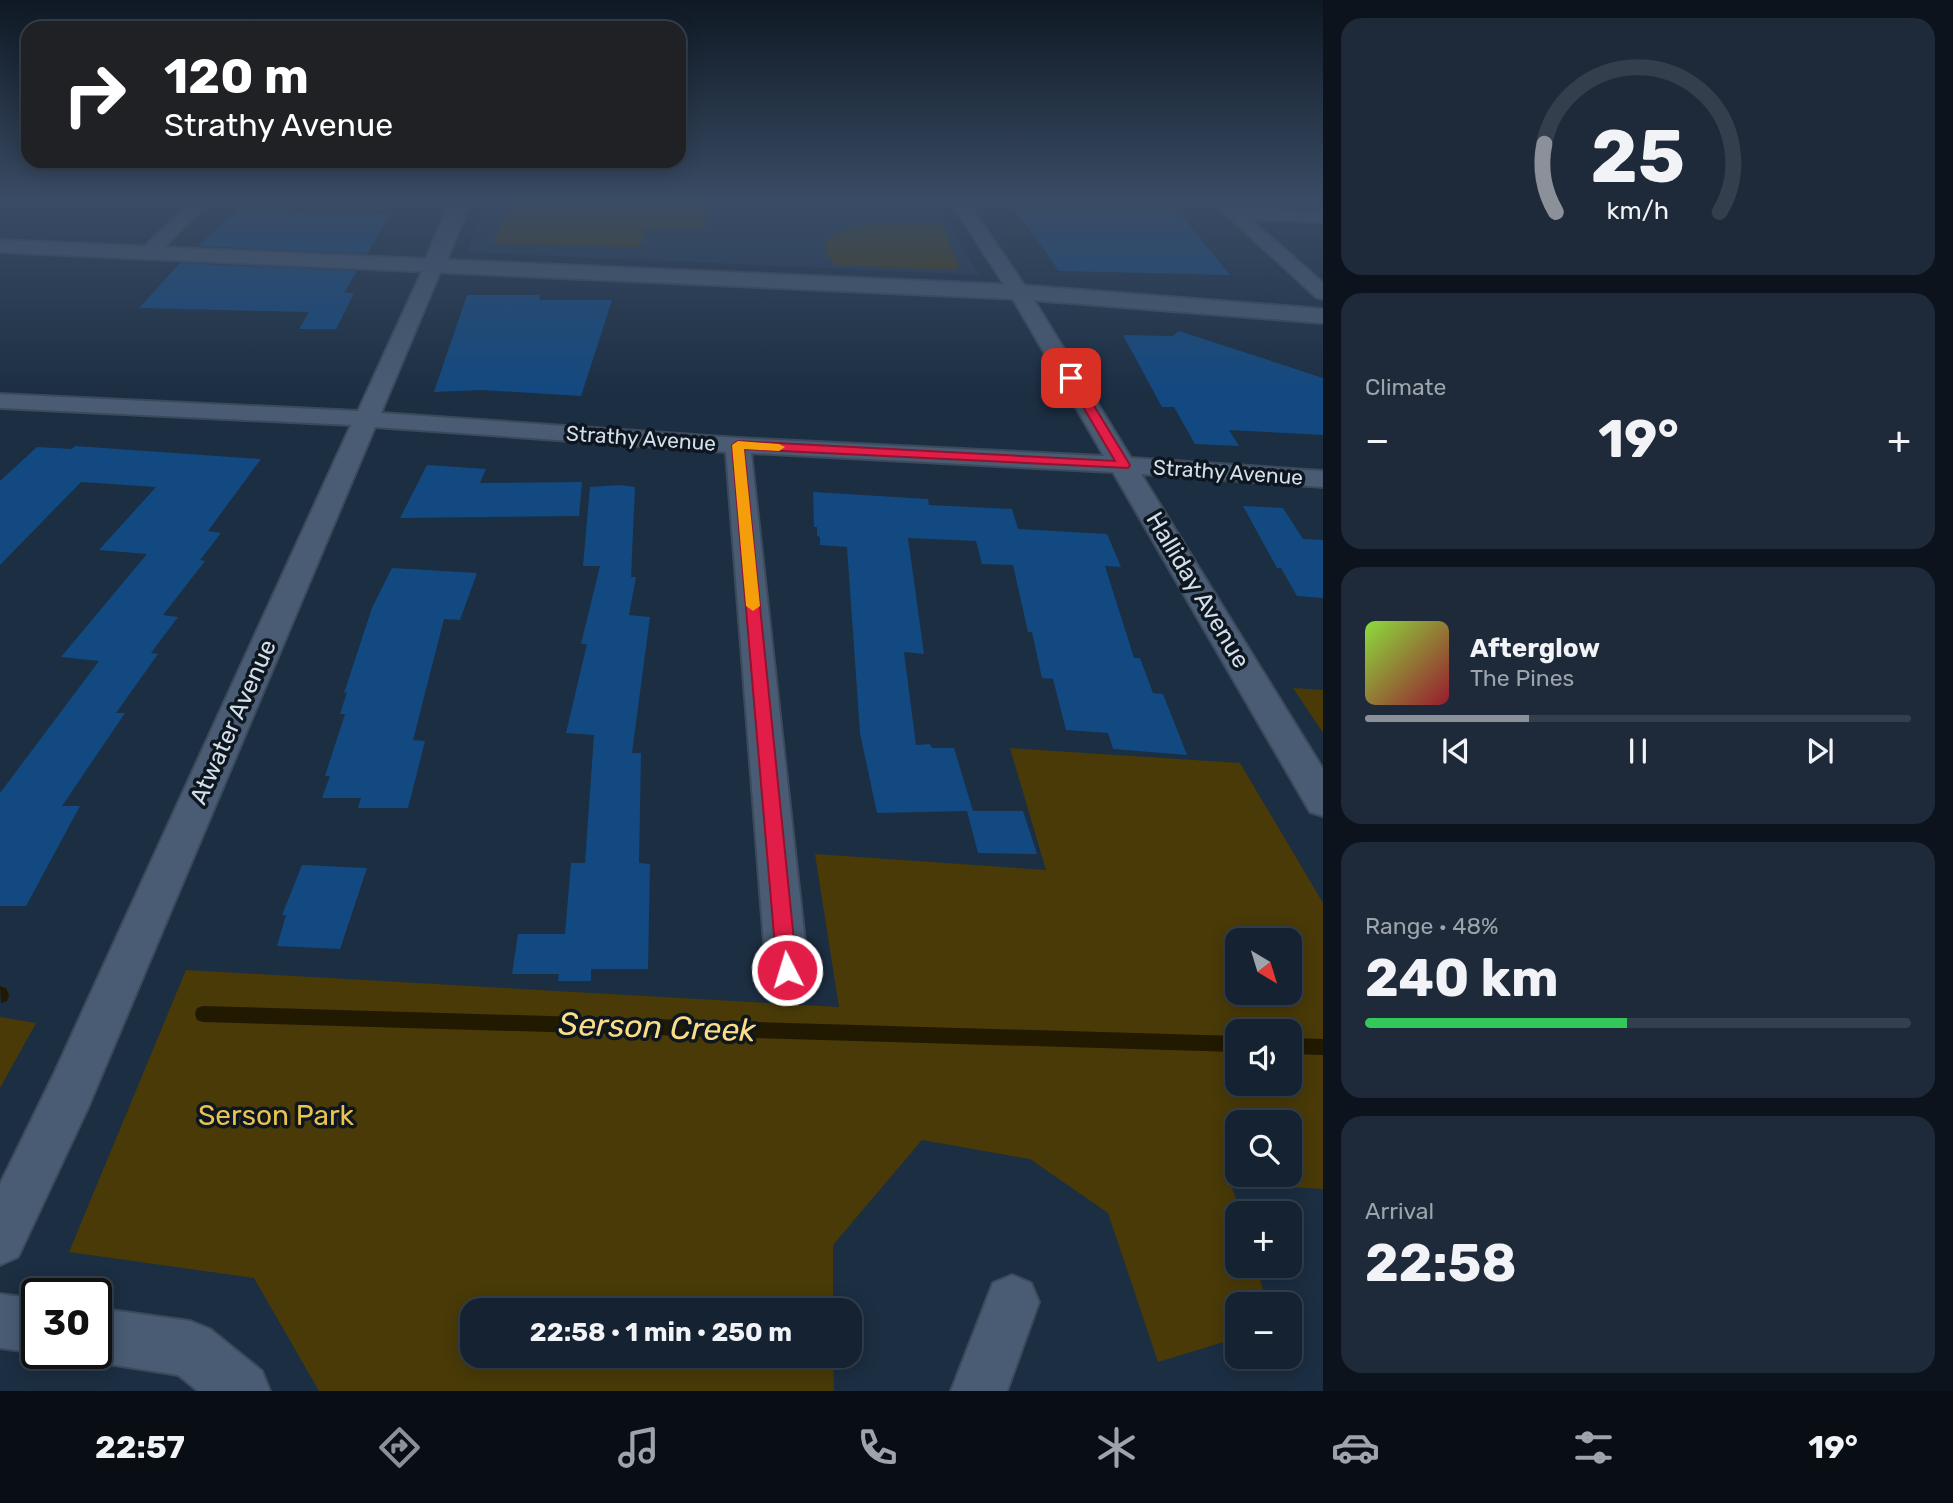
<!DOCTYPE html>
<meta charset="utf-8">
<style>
:root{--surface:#152232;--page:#1e2a3a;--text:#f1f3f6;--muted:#9da4ac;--line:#343f4d;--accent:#8c9099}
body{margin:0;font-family:Rubik,sans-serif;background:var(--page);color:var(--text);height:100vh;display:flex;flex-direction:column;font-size:26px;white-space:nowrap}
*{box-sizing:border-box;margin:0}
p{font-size:23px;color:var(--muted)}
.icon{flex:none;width:38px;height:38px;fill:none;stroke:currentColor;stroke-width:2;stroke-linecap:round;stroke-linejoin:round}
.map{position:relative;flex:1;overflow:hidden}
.side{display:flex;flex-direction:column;gap:18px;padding:18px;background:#0c131c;width:630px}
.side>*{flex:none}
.guide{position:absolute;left:21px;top:21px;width:665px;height:147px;border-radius:21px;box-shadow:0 4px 18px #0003,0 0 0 2px var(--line);background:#202124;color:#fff;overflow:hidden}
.needle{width:46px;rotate:142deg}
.tools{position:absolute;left:1225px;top:928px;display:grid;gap:14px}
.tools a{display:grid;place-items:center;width:77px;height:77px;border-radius:14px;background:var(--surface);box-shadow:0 4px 18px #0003,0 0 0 2px var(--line);font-size:35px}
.speed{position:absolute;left:21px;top:1278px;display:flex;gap:14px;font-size:35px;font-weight:700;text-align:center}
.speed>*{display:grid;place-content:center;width:91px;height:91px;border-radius:50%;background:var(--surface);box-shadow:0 4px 18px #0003,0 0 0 2px var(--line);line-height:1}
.speed .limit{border:4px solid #111;border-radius:10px;background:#fff;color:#111}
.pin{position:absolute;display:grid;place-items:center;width:60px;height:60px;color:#fff;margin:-30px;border-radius:14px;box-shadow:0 4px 10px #0006}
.me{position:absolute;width:77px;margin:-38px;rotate:355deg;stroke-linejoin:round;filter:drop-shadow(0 0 5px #0008)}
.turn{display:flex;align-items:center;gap:24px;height:147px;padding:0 28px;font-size:32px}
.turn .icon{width:91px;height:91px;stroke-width:2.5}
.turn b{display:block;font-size:49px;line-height:60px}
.big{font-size:52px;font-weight:700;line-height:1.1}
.side .widget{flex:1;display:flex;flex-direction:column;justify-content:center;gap:10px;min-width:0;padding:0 24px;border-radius:21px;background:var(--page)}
.side .dial{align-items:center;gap:0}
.dial svg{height:182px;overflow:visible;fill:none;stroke:var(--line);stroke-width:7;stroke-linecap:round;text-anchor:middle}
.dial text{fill:var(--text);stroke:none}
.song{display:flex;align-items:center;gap:21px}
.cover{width:84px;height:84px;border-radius:10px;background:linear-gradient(135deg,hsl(90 70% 55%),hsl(350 70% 35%))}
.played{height:7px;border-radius:4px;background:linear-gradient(90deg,var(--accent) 30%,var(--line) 30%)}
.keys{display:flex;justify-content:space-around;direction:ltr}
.heat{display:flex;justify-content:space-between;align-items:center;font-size:38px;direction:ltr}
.charge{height:10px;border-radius:5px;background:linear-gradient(90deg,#34c759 48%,var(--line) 0)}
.trip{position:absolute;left:460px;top:1298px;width:402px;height:70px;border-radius:21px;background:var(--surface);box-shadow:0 4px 18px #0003,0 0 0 2px var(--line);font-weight:700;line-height:70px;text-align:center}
.tab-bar{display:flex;height:112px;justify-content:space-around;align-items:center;background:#080e14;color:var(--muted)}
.tab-bar .icon{width:49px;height:49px}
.tab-bar .selected{color:var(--accent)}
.tab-bar b{font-size:32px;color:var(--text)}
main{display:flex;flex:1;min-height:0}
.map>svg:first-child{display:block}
.built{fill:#213851}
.green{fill:#493a08;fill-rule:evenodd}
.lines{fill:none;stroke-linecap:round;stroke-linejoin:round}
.stream{fill:#221901;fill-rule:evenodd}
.building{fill:#124981}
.street-casing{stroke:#3b495b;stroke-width:4}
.secondary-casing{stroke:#3b495b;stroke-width:4}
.street{fill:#495c73;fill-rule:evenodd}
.secondary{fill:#495c73;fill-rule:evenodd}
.route{fill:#e11d48;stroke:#92132f;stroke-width:2}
.slow{fill:#f59e0b}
.labels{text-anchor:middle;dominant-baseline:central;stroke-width:7;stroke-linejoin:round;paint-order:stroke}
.far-street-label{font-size:21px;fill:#d3deeb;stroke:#0e161f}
.street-label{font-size:24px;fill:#d3deeb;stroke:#0e161f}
.near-park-label{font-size:28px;fill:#e9c34e;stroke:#0e161f}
.near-water-label{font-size:32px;font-style:italic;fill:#fbdd86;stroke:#0e161f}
</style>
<main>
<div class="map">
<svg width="1323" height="1391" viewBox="0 0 1323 1391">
<rect width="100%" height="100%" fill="#1c2e42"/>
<polygon class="built" points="485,202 936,202 979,275 467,252"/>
<g class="green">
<polygon points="511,202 707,202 706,230 645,229 640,247 500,244 494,241"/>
<polygon points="872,223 942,224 959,267 954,270 835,265 826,254 825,244 833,234"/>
<polygon points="1293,688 1323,690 1323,733"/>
<path d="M1010 748 1240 763 1323 903V1189L1231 1184 1240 1213H1237V1265H1256L1267 1304H1237V1338L1158 1362 1108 1213 1030 1159 922 1140 833 1245V1311H472V1356H833L834 1391H319L254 1278 69 1252 186 970 839 1007 815 854 1046 870ZM1237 940H1290V992H1237ZM1237 1031H1290V1083H1237ZM1237 1122H1290V1174H1237Z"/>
<polygon points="0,1017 36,1023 0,1088"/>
</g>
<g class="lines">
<g class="stream">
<polygon points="0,986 6,988 9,995 7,1001 1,1003"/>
<polygon points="203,1006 1237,1036 1237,1052 203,1022 197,1020 195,1014 197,1008"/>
<polygon points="1290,1038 1323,1039 1323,1055 1290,1054"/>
</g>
</g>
<g class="building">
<polygon points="247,202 297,202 285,213 390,214 367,254 197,246"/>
<polygon points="1010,202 1163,202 1167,208 1173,208 1190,226 1230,275 1059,271"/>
<polygon points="180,263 357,271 344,293 354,293 336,329 299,329 309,312 139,308"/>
<polygon points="467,295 540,295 539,300 612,300 581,396 481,390 434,392"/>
<polygon points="1179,331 1323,378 1323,435 1229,430 1239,446 1195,444 1174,407 1162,407 1123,335 1173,336"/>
<polygon points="75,446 261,459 208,531 221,533 200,560 205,561 163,615 178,617 151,653 158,654 116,713 125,713 62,806 80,806 26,906 0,906 0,793 99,661 61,657 147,554 99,550 156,487 81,482 0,565 0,481 37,447 72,449"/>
<polygon points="427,465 486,469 480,483 582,482 579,516 400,518"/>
<polygon points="619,485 635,487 631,577 636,577 629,615 650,617 632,753 641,753 639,863 650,864 648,969 591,969 591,981 558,981 559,974 512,974 518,934 565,934 571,863 585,863 594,735 566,733 587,644 581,644 600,566 583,566 590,487"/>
<polygon points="813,492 928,499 929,505 1012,509 1018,529 1107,534 1121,567 1105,566 1134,658 1140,658 1153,693 1163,694 1187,755 1113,749 1108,733 1066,730 1053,679 1042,678 1032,632 1028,632 1013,565 982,564 976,541 908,538 924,654 904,652 916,745 930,744 932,748 954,748 973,811 1023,811 1037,854 978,853 967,811 877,813 860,733 847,547 820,545 820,537 817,536 817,527 814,527"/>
<polygon points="1243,506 1283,508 1303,539 1323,540 1323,598 1297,596 1281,568 1277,568"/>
<polygon points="392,568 477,573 460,620 444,619 413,740 425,741 408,808 358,808 361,798 322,798 330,776 325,776 345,714 340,714 347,692 344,693 372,608"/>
<polygon points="302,865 367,868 340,949 277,946 286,915 282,915"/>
</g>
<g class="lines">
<defs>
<g id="street">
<polygon points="192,202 209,202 154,257 142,257 139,253 142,249"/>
<polygon points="951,202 967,202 1029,292 1131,458 1323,471 1323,487 1141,474 1323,769 1323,816 1310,812 1113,472 751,453 808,969 802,984 787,990 772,984 766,969 726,452 375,427 87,1110 18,1257 0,1265 0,1184 53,1076 351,425 0,408 0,394 358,411 425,265 434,259 443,265 381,413 738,438 1104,456 1009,292"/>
<polygon points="1213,202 1230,202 1238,208 1323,212 1323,222 1250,219 1323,283 1323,299 1316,297"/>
<polygon points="1012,1275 1031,1283 1039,1302 1007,1391 951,1391 993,1283"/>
<polygon points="0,1294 37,1299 38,1353 0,1348"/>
<polygon points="96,1308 190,1321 210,1329 262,1371 270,1391 198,1391 178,1375 96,1362 77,1354 96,1353"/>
</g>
<polygon id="secondary" points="450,202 470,202 447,260 1019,285 1323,309 1323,323 1019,299 0,252 0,240 426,259"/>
</defs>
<use href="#street" class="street-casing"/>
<use href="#secondary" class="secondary-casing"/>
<use href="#street" class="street"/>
<use href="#secondary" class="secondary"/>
</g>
<linearGradient id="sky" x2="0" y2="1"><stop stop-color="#0f1924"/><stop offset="0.51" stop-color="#3a4c65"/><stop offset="1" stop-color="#3a4c65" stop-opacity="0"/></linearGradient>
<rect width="1323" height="396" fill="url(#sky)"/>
<polygon class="route" points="1071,375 1077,378 1130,465 1128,468 744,449 797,970 794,976 787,979 780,976 777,970 732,445 738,441 1115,461 1066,378"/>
<polygon class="slow" points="738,441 779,444 785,447 779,451 744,449 760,606 753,611 746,606 732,445"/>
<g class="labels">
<g class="far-street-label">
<text transform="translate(641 438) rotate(4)">Strathy Avenue</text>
<text transform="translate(1228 472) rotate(4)">Strathy Avenue</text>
</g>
<g class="street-label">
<text transform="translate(1198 590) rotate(59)">Halliday Avenue</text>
<text transform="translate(233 722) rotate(-66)">Atwater Avenue</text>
</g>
<g class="near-park-label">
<text x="276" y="1115">Serson Park</text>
</g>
<g class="near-water-label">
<text transform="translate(657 1027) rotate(2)">Serson Creek</text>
</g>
</g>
</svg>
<div class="tools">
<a><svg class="needle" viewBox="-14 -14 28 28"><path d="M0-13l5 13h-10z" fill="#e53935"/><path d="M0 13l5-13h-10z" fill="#9da4ac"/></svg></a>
<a><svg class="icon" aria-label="sound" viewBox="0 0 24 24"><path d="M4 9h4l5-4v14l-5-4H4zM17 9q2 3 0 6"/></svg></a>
<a><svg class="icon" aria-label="search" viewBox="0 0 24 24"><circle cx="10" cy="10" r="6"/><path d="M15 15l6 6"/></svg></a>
<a>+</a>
<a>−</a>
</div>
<div class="speed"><div class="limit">30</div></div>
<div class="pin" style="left:1071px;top:378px;background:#d93025"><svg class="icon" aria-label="arrive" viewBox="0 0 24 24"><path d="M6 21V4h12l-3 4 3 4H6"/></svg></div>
<svg class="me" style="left:787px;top:970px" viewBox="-20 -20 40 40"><circle r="17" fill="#e11d48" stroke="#fff" stroke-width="3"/><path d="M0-11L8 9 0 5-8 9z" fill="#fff"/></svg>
<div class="trip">22:58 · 1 min · 250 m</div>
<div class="guide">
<div class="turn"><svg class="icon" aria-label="right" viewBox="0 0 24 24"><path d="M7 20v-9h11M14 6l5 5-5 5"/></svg><div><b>120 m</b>Strathy Avenue</div></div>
</div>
</div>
<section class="side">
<div class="widget dial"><svg viewBox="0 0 100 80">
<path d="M14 69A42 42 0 1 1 86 69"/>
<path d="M14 69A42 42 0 0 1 9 39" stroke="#8c9099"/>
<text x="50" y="56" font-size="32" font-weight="700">25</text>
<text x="50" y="72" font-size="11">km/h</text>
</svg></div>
<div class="widget"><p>Climate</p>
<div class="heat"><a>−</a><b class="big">19°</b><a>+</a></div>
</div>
<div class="widget">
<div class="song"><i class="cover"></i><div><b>Afterglow</b><p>The Pines</p></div></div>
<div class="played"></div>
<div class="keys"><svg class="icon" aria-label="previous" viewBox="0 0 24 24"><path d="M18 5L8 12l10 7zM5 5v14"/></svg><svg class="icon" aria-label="pause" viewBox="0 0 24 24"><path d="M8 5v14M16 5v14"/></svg><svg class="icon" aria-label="next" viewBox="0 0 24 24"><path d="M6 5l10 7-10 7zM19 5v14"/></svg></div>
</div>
<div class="widget"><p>Range · 48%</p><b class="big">240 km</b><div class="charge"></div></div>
<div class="widget"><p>Arrival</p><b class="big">22:58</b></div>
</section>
</main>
<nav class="tab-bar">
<b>22:57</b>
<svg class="icon selected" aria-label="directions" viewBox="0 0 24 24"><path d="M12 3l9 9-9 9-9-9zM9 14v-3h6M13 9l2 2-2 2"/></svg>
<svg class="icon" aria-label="music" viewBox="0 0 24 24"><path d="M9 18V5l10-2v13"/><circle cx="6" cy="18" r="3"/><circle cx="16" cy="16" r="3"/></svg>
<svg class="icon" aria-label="phone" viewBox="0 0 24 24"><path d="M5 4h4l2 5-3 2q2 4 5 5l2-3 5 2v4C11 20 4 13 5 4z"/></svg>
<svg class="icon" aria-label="climate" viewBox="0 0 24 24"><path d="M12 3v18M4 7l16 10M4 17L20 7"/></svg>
<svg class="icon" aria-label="car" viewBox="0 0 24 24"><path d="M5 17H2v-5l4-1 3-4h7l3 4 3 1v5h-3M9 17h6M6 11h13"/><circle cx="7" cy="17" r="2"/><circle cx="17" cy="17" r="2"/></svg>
<svg class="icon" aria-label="filters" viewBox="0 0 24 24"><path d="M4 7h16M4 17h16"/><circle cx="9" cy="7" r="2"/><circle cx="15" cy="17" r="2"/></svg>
<b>19°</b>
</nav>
